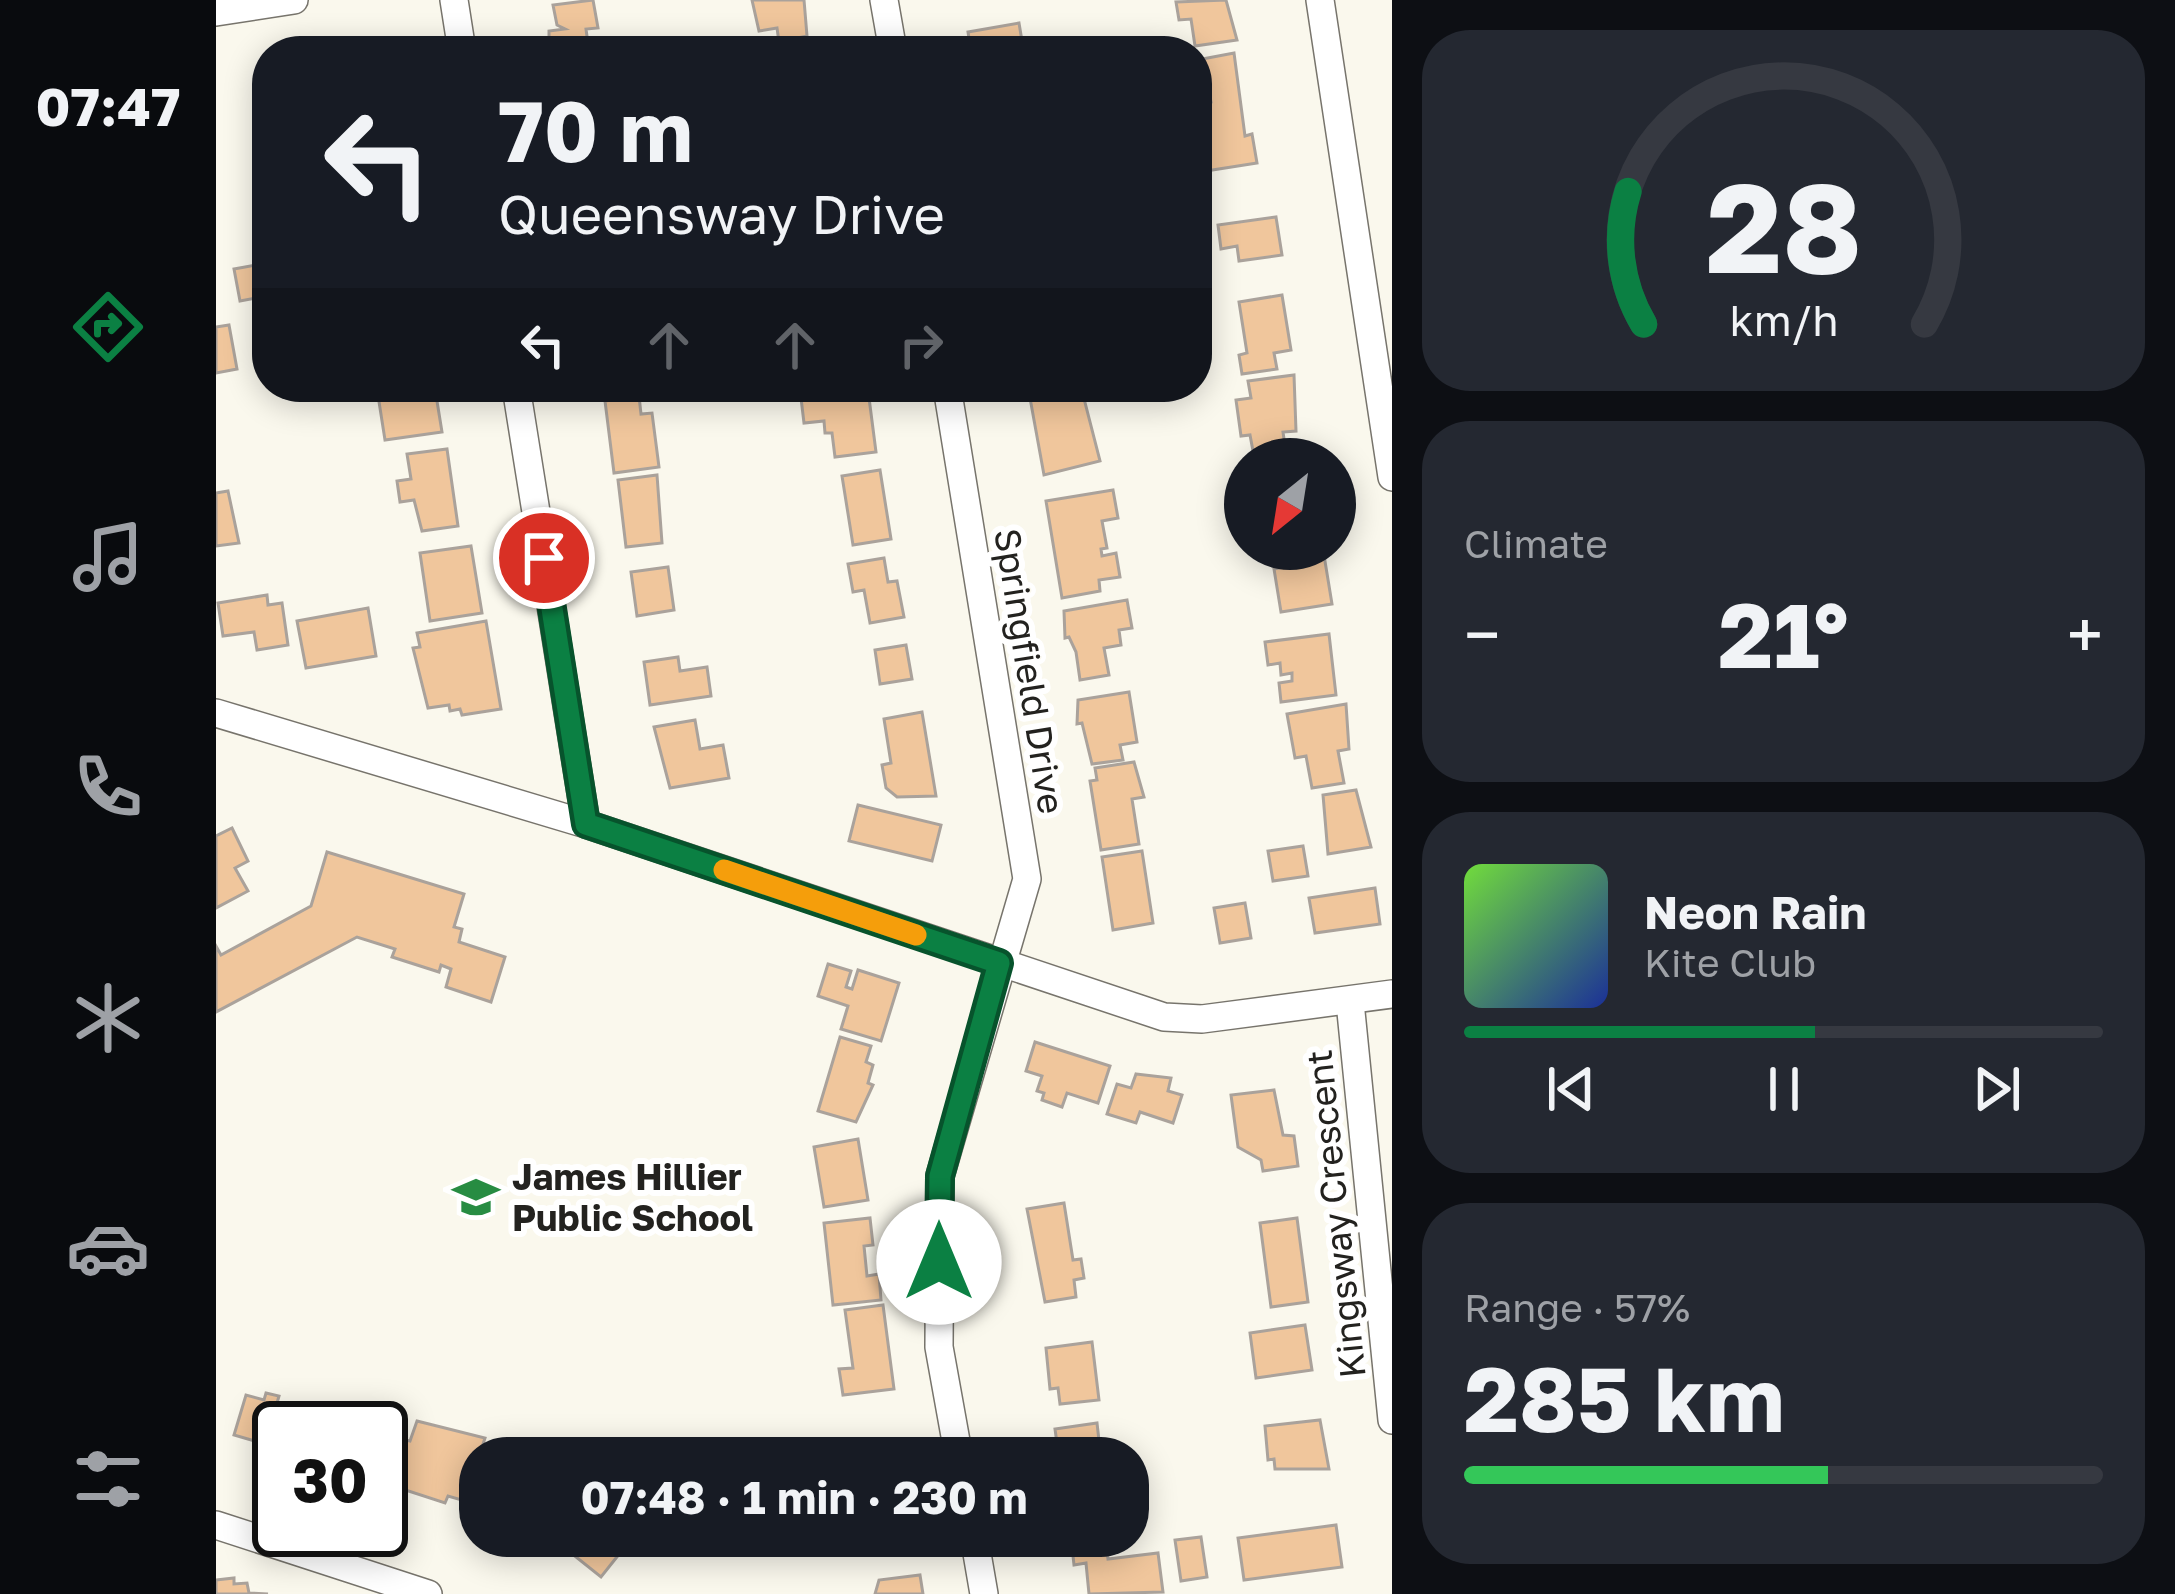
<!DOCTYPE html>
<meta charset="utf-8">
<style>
:root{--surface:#171b24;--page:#242831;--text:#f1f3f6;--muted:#9ea1a6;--line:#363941;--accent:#0b8043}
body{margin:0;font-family:"Golos Text",sans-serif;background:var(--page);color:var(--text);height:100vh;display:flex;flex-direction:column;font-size:45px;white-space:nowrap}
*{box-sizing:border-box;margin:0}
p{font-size:39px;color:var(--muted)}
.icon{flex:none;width:66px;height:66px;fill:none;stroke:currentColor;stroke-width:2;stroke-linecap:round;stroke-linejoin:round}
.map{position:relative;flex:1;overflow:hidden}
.side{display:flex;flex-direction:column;gap:30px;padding:30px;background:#0d0f14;width:783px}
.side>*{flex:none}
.guide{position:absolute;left:36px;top:36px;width:960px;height:366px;border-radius:48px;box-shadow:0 6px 30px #0003;background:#171b24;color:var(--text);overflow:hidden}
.needle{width:78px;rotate:210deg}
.fabs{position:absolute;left:1008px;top:438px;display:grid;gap:24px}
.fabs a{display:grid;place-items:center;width:132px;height:132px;border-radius:50%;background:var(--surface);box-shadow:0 6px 30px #0003;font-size:60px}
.speed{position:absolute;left:36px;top:1401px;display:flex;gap:24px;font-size:60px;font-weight:700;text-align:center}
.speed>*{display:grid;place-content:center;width:156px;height:156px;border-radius:50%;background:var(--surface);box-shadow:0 6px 30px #0003;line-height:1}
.speed .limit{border:6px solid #111;border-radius:18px;background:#fff;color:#111}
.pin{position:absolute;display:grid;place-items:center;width:102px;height:102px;color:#fff;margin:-51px;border:6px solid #fff;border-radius:50%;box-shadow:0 3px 12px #0007}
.me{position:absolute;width:132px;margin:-66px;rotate:0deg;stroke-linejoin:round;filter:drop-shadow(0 0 9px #0008)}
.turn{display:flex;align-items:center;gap:42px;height:252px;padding:0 48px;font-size:54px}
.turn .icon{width:156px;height:156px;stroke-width:2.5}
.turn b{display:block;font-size:84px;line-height:102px}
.lanes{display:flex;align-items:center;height:114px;padding:0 48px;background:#0003;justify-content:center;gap:60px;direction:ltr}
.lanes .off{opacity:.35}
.big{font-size:90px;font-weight:700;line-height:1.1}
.side .tile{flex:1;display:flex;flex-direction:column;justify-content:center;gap:18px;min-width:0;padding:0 42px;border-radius:48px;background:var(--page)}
.side .dial{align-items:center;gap:0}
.dial svg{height:312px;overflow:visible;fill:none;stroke:var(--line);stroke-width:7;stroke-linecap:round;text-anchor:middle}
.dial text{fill:var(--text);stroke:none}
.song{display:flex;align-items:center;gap:36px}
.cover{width:144px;height:144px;border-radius:18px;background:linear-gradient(135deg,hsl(100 70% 55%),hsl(230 70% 35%))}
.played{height:12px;border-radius:6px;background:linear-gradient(90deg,var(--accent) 55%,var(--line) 55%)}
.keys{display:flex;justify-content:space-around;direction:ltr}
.heat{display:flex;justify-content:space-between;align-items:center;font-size:66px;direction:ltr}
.charge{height:18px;border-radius:9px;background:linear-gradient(90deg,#34c759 57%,var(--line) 0)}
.trip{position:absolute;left:243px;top:1437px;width:690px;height:120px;border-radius:48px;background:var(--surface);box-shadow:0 6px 30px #0003;font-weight:700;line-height:120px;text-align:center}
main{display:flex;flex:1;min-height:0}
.tabs{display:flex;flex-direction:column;width:216px;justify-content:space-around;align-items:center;background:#090b0e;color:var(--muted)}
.tabs .icon{width:84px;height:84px}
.tabs .on{color:var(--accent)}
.tabs b{font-size:54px;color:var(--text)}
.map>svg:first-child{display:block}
.building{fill:#f0c69c;stroke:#aaa29b;stroke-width:3}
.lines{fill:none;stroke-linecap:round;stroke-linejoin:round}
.minor-casing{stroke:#77746c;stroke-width:30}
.minor{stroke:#fff;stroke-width:27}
.route-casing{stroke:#07532c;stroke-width:30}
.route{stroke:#0b8043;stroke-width:21}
.slow{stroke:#f59e0b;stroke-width:21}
.labels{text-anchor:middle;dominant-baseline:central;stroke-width:12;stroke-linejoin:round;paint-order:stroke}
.street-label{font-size:36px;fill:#23221f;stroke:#fff}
.poi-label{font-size:36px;font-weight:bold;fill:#23221f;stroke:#fff;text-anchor:start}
</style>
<main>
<nav class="tabs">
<b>07:47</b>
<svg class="icon on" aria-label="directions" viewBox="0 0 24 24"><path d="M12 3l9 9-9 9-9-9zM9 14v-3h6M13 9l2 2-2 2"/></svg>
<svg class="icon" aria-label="music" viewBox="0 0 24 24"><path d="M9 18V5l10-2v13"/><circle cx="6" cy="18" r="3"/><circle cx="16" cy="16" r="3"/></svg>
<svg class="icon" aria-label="phone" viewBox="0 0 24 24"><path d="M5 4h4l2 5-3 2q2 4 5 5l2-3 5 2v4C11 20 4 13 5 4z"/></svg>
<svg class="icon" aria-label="climate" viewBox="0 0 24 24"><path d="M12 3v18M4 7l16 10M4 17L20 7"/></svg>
<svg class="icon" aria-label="car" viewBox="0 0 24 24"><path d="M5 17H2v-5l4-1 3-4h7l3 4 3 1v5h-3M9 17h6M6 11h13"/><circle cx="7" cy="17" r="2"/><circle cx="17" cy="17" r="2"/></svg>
<svg class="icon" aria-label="filters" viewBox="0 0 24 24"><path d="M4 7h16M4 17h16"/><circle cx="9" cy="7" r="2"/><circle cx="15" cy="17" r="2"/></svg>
</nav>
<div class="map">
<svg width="1176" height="1594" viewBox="0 0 1176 1594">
<rect width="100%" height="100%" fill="#faf8ed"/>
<g class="building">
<polygon points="377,0 382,28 370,29 373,51 333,51 333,31 349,29 341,25 337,5"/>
<polygon points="536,0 588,0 591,36 563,42 561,28 543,31"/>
<polygon points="1010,0 1021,40 979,46 975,19 963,20 960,2"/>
<polygon points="803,23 807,47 836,42 837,51 755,51 752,32"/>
<polygon points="1018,53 1029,136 1036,134 1041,163 990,171 986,147 981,148 981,104 995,102 991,80 981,82 981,60"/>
<polygon points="51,81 51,121 48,122 42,83"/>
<polygon points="1060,217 1066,255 1023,261 1021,246 1005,249 1002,225"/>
<polygon points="51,263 51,296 24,301 18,269"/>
<polygon points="1066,295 1075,350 1058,353 1061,369 1026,374 1023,355 1031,353 1023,302"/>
<polygon points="13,325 21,369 0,373 0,327"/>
<polygon points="1078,375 1080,431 1067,432 1069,446 1037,451 1034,435 1025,436 1020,400 1035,398 1032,381"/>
<polygon points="191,387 193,399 220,395 226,432 169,440 161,389"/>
<polygon points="604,387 652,390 660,452 619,457 616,433 609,433 608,421 588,423 585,398 605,395"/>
<polygon points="812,387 865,387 884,461 828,475"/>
<polygon points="423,396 425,414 436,413 443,467 398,473 389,401"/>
<polygon points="231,449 242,526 206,531 198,500 184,502 181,481 195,479 191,454"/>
<polygon points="664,470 675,539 637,545 626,476"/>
<polygon points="441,475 446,543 410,547 402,480"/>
<polygon points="897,490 902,518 886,521 891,548 885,549 886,556 900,553 904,577 883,580 884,591 846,598 830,501"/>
<polygon points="12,491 23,543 0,546 0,493"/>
<polygon points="255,546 266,613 214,621 204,553"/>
<polygon points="1071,549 1107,549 1116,604 1065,612 1058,569 1074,566"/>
<polygon points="668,558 672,582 681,581 688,617 654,623 648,590 637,592 632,564"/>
<polygon points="452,567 458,610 421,616 415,572"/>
<polygon points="51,595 52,605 66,603 72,645 41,650 38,632 7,636 2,603"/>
<polygon points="911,600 916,628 903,630 905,645 888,648 893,675 864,680 860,652 853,637 849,638 848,611"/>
<polygon points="152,608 160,656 90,668 81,621"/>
<polygon points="270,621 285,709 246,715 244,709 234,711 233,705 212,708 197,648 204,647 201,633"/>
<polygon points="1113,634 1120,695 1065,702 1063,683 1076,681 1076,673 1065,675 1064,663 1052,665 1049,642"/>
<polygon points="690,645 696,679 664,684 659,650"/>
<polygon points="462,657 464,671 491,667 495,696 434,705 428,662"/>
<polygon points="913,692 921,742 904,745 907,760 876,764 866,723 861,724 862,700"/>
<polygon points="1130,704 1133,749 1122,751 1128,783 1096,788 1090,756 1079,758 1071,714"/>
<polygon points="706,712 720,796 681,797 670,788 666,765 675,763 668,719"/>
<polygon points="479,720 484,749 507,745 513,778 454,788 438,727"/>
<polygon points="918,762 928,797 916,799 923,844 885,850 874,781 881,780 879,768"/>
<polygon points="1140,790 1155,847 1112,854 1107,795"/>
<polygon points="642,805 725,825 716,861 633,841"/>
<polygon points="16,828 32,861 19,868 32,891 0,908 0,836"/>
<polygon points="1087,846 1092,876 1057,881 1052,851"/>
<polygon points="926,851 937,923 897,930 886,857"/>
<polygon points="111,852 248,894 238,927 246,929 243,942 289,957 275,1002 230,987 235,969 225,965 223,972 176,957 179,949 141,937 0,1012 0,946 5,955 95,906"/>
<polygon points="1159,888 1164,924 1099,933 1093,898"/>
<polygon points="1029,903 1035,938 1004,943 998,908"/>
<polygon points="612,964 635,971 630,987 636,989 642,970 683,983 665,1041 625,1029 632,1006 602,996"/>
<polygon points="624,1037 655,1046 650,1062 657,1065 652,1083 657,1085 640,1122 602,1111"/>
<polygon points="819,1042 894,1066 882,1103 851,1093 846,1107 826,1100 828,1093 821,1091 826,1076 810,1071"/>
<polygon points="920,1074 955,1078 952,1091 966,1095 957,1123 924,1112 920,1123 891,1114 901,1084 915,1088"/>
<polygon points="1058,1090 1067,1135 1078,1136 1082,1166 1047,1171 1045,1160 1022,1147 1015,1095"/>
<polygon points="642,1139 652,1200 608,1207 598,1147"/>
<polygon points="848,1203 857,1260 865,1259 868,1278 858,1280 860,1297 829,1302 811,1209"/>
<polygon points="654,1218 657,1245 648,1246 651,1276 663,1274 665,1300 617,1305 608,1223"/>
<polygon points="1081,1218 1092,1302 1055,1307 1044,1223"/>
<polygon points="667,1305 678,1389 627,1395 623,1369 637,1368 629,1310"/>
<polygon points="1089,1325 1096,1370 1040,1378 1034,1333"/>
<polygon points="876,1342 883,1400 844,1404 842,1388 834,1389 830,1348"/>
<polygon points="50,1393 63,1396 61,1403 82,1410 77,1428 63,1428 63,1448 18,1435 30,1395 48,1400"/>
<polygon points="1104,1420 1113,1469 1059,1469 1058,1459 1052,1460 1049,1426"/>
<polygon points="201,1421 269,1438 249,1501 232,1496 229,1503 171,1484 185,1439 194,1441"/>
<polygon points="881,1423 885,1458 843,1458 839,1429"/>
<polygon points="1120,1525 1126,1567 1028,1580 1022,1538"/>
<polygon points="344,1536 410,1536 404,1544 408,1548 385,1577 340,1541"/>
<polygon points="889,1536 892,1559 942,1553 947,1592 873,1594 870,1563 858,1565 855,1538"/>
<polygon points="985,1537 991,1577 965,1581 959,1540"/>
<polygon points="704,1575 707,1594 659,1594 663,1580"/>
<polygon points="18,1578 18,1584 31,1583 33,1593 52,1594 0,1594 0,1580"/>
</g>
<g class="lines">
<defs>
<g id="minor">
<polyline points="238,0 246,51"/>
<polyline points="668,0 677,51"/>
<polyline points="1104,0 1176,477"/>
<polyline points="0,12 78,0"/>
<polyline points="300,387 370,824"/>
<polyline points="731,387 811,879 724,1176 723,1347 743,1458"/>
<polyline points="0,713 370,824 948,1017 986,1019 1176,994"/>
<polyline points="1134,1002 1176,1420"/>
<polyline points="0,1525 212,1594"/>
<polyline points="758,1536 768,1594"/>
</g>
</defs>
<use href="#minor" class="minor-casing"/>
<use href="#minor" class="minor"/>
</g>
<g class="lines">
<defs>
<polyline id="route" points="328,558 370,824 783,963 724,1176 723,1262"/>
</defs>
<use href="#route" class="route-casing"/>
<use href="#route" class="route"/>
<polyline class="slow" points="508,870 700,935"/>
</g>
<defs>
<symbol id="school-bare" viewBox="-9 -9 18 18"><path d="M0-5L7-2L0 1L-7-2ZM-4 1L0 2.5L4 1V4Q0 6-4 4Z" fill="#278c42" stroke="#fff" stroke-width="2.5" paint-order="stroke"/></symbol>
</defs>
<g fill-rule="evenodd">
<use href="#school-bare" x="227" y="1164" width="66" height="66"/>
</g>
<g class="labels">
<g class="street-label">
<text transform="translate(814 671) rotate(81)">Springfield Drive</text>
<text transform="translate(1119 1214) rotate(-96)">Kingsway Crescent</text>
</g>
<g class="poi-label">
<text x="296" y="1176">James Hillier<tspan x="296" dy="41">Public School</tspan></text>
</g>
</g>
</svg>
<div class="fabs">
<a><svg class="needle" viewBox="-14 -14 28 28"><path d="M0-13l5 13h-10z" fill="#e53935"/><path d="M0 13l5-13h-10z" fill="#9ea1a6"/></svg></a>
</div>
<div class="speed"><div class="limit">30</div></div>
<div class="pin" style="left:328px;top:558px;background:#d93025"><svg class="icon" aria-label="arrive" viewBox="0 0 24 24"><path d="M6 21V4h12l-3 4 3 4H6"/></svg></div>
<svg class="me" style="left:723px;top:1262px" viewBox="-20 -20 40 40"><circle r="19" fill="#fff"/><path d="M0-13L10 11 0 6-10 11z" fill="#0b8043"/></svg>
<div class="trip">07:48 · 1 min · 230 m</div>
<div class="guide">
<div class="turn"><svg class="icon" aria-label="left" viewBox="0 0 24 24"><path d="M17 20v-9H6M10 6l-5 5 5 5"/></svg><div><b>70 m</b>Queensway Drive</div></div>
<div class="lanes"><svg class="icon" aria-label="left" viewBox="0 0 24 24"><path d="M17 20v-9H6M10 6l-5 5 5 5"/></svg><svg class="icon off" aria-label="ahead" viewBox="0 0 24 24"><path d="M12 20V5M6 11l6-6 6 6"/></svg><svg class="icon off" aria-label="ahead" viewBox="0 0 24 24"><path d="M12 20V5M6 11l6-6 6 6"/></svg><svg class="icon off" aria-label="right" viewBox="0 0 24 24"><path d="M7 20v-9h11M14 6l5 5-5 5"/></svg></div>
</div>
</div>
<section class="side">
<div class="tile dial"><svg viewBox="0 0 100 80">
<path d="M14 69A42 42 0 1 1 86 69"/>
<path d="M14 69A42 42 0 0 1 10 35" stroke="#0b8043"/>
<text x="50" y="56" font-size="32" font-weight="700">28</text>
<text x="50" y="72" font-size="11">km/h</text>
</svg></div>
<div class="tile"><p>Climate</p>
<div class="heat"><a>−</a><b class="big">21°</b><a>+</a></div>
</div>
<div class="tile">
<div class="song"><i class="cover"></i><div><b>Neon Rain</b><p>Kite Club</p></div></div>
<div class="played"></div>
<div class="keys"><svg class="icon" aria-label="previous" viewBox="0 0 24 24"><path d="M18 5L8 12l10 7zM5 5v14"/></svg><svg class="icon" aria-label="pause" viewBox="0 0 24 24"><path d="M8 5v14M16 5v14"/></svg><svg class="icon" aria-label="next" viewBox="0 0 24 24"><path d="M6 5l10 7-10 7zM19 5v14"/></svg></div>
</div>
<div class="tile"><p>Range · 57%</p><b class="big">285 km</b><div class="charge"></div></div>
</section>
</main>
